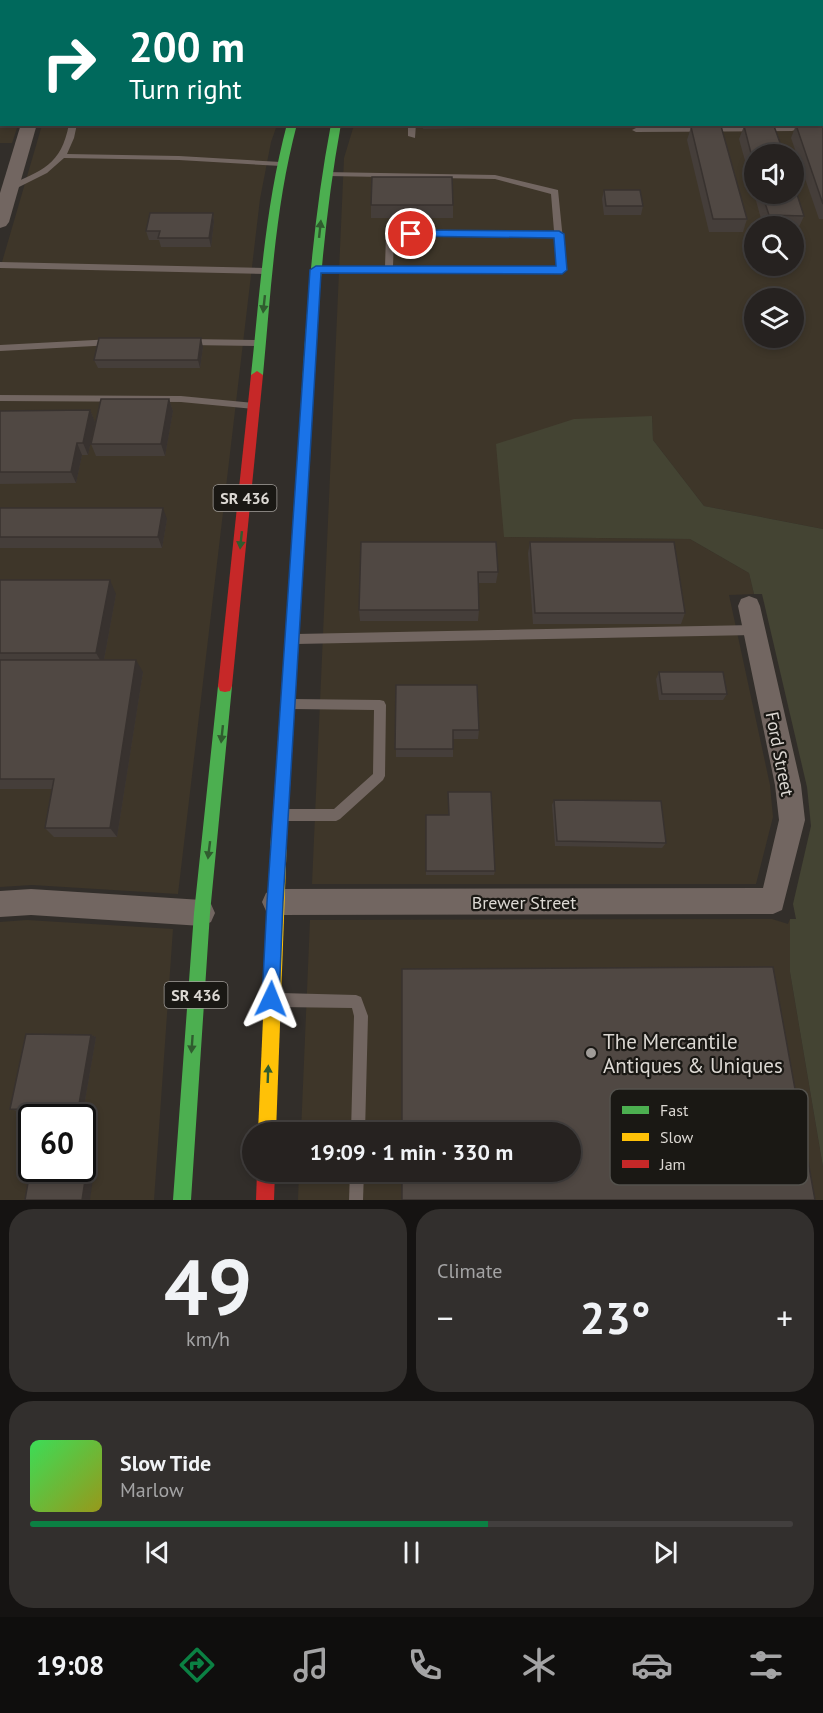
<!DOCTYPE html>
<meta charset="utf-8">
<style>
:root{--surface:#262220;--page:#322f2d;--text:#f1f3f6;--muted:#a4a4a5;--line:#423f3e;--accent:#0b8043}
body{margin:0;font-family:"PT Sans",sans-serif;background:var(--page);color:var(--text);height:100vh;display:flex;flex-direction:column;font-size:22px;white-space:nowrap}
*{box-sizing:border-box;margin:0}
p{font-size:20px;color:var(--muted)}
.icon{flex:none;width:33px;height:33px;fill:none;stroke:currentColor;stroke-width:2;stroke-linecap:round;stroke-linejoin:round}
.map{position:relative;height:1200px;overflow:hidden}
.side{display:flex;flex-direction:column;gap:9px;padding:9px;background:#151312;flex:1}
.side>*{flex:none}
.hud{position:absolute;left:0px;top:0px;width:824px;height:126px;box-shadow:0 3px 9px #0003,0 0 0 2px var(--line);background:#00695c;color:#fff;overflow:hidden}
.fabs{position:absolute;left:744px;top:144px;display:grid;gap:12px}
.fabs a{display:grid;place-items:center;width:60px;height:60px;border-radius:50%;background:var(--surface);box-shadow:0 3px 9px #0003,0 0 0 2px var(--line);font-size:30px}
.speed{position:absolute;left:18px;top:1104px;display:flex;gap:12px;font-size:30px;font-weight:700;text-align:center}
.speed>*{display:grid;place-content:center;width:78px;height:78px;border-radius:50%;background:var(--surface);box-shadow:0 3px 9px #0003,0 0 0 2px var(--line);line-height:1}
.speed .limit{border:3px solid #111;border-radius:9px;background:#fff;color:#111}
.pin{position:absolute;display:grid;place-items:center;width:51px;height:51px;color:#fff;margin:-26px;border:3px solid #fff;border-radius:50%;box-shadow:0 2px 6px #0007}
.me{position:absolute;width:66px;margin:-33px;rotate:2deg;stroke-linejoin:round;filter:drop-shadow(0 0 4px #0008)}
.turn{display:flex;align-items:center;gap:21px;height:126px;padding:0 30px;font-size:27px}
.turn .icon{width:78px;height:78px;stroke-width:2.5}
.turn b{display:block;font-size:42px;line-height:51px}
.big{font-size:45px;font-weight:800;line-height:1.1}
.side .card{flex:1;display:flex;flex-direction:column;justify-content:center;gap:9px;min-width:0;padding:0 21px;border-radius:24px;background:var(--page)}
.side .dial{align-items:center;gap:0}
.dial b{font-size:78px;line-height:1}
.song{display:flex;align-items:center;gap:18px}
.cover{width:72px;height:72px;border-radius:9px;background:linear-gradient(135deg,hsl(130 70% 55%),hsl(60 70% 35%))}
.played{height:6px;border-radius:3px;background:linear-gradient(90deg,var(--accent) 60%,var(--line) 60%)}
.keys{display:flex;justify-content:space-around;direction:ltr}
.heat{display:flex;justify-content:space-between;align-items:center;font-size:33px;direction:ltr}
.side .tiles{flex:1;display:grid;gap:9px;grid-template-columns:1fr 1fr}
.card:last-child{grid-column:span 2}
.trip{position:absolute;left:242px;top:1122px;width:339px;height:60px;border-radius:30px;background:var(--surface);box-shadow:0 3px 9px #0003,0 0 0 2px var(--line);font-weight:800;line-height:60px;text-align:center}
.tabs{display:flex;height:96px;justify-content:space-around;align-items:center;background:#0f0e0d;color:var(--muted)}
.tabs .icon{width:42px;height:42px}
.tabs .selected{color:var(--accent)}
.tabs b{font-size:27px;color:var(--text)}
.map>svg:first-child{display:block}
.built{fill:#3e3629;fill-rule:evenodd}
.green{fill:#443}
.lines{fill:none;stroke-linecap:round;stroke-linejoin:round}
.lane{fill:#726661;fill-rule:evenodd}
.street{fill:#726661;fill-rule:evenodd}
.fast{fill:#4caf50;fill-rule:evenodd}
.slow{fill:#ffc107;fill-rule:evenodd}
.jam{fill:#c62828;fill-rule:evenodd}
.wall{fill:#453e3a}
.shaded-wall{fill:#38322f}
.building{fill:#504843;stroke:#38322f;stroke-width:1.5}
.oneway{fill:#305c2f}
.route{fill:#1a73e8;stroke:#114b97;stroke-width:1.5}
.poi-dot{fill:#a09c98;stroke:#1a1814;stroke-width:2}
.labels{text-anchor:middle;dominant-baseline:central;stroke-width:4.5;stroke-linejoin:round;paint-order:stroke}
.shield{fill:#1a1814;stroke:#a29e9a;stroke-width:1.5}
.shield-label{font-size:16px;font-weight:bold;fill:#dcd8d3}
.street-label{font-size:18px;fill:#dcd8d3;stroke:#1a1814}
.near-poi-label{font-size:21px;fill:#dcd8d3;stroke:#1a1814;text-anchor:start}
.key{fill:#1a1814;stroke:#54524d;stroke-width:1.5}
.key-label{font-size:16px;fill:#dcd8d3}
</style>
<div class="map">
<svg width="823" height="1200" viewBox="0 0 823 1200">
<rect width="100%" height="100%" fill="#322e2a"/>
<g class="built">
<polygon points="26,0 339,0 25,2"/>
<path d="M416 0H823V529L704 506 653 440 652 416 504 537 690 539 749 573 754 594 729 595 770 785 773 817 756 884H312L344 158 354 125 822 124V2L415 1ZM754 154H794V194H754ZM754 226H794V266H754ZM754 298H794V338H754Z"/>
<polygon points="0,24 2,124 18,125 12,143 0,143"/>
<polygon points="42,125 277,125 271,142 260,199 178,894 32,885 0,887 0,269"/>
<polygon points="772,919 788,924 790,919 790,972 823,1167 823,1200 298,1200 299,1172 570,1172 570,1132 301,1132 310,920"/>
<path d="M27 920 173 929 154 1200H0V922ZM32 1118H82V1168H32Z"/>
</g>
<polygon class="green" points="652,416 653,440 704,506 823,529 823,1167 790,972 790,919 796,919 793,904 811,826 807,787 762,594 754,594 749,573 690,539 504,537 496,444 574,419"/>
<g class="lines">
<g class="lane">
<rect x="126" y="0" width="6" height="2"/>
<polygon points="582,0 589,0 588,2"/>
<path d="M69 124H77L74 138 67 154 179 156 281 162 285 164 281 166 179 160 64 158 47 173 13 190H7V186C42 170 61 166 69 124Z"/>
<polygon points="408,124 416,124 415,138 408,136"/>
<polygon points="800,124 813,124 792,131 636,132 632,130 636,128 792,127"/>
<path d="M324 172 495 175 558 190 566 270 562 273 313 272V268L316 267H385L386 234 390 231H554L551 194 495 179 327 176H324ZM394 237H555L558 267H393Z"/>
<polygon points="0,262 267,268 271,271 267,274 0,268"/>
<polygon points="113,339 117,342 113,345 0,351 0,345"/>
<polygon points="189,339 260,340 264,343 260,346 189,345 185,342"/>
<polygon points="0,395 181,396 254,403 259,406 254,409 181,402 0,401"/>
<polygon points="754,625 758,627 759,630 758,633 754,635 296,644 292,642 291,639 292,636 296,634"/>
<polygon points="292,699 380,700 384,701 386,705 385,776 383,780 340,819 336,821 287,821 283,819 281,815 283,811 287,809 334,809 373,774 374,710 292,709 288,708 286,704 288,700"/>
<polygon points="280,993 356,995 361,997 368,1016 365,1132 351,1132 354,1016 352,1008 280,1007 275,1005 273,1000 275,995"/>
<polygon points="350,1172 364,1172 363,1200 349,1200"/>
</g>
<g class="street">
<polygon points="21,124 37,124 9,222 6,226 0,228 0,193"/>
<polygon points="749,596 757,599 760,606 801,785 805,820 782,910 773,914 275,915 266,911 262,902 266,893 275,889 763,888 779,820 775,785 738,606 741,599"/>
<polygon points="31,889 202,900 211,904 215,913 211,922 202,926 31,915 0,917 0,891"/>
</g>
<g class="fast">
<path d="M287 124H297C275 207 271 291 263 375L257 379 251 375C260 291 265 207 287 124Z"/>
<path d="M331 124H341C318 250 314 377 307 504L301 509 295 504C303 377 307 250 331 124Z"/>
<polygon points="225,680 230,681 232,686 210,913 191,1200 173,1200 194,913 218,686 220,681"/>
</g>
<g class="slow">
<polygon points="349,0 357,0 348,2"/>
<polygon points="279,829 284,832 287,837 276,1132 258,1132 271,837 274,832"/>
</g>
<g class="jam">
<polygon points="390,0 399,0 389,2"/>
<rect x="0" y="16" width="2" height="6"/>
<polygon points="257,371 263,375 232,686 230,691 225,692 220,691 218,686 251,375"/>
<polygon points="301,499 307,504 287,837 284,842 279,845 274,842 271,837 295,504"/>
<polygon points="257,1172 275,1172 274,1200 256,1200"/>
</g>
</g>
<g class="wall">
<polygon points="822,30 823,30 823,84 822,81"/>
<polygon points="423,124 476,124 475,128 423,129"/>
<polygon points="823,124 823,219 819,219 791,138 796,125"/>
<polygon points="744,126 754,154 754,194 794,194 804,216 798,229 794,229 794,226 763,226 739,139"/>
<polygon points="691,127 747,219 743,232 709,232 687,140"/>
<polygon points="604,190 643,206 641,215 604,215 602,199"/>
<rect x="371" y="205" width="82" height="13"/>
<polygon points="213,213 214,222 211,247 161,247 159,240 149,240 146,231"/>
<polygon points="203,347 200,368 98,368 94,360"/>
<polygon points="169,399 173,411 165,456 96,456 91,444"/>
<polygon points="90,410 95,422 88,455 82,455 76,483 0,484 0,411"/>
<polygon points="0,508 167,519 162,548 0,548"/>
<polygon points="361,542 498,572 496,583 478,583 479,610 478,621 360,621 359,610"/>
<polygon points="530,542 685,613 681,624 533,624 528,553"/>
<polygon points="0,580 116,594 104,660 143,672 117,837 54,837 45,828 52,789 0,789"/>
<polygon points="659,672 727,694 723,700 659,700 656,679"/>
<polygon points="396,685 479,730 478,739 453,739 453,757 396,757"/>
<polygon points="448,792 495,871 494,875 426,875 426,815 448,815"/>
<polygon points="554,800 666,843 662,848 555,846 552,805"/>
<polygon points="91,1035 96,1037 83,1112 17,1111 10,1109"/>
</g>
<g class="shaded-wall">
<polygon points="213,213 214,222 211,247 209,238"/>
<polygon points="201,338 203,347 200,368 198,360"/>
<polygon points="169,399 173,411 165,456 161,444"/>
<polygon points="90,410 95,422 88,455 83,443"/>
<polygon points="77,443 82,455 76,483 71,472"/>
<polygon points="163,508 167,519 162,548 158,537"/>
<polygon points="110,580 116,594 103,665 96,653"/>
<polygon points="136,660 143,672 117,837 110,828"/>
<polygon points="91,1035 96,1037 83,1112 78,1110"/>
<polygon points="91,1141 98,1142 90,1200 82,1200"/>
</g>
<g class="building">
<polygon points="822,30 823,30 823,58 822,55"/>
<polygon points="822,124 823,124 823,204 796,125"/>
<polygon points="721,126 747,219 713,219 691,127"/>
<polygon points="744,126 774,126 784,154 754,154 754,165"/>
<polygon points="372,177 452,177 453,205 371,205"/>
<polygon points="794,185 804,216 769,215 762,194 794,194"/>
<polygon points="604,190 640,190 643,206 606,206"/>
<polygon points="150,213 213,213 209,238 158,238 160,231 146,231"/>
<polygon points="99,338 201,338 198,360 94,360"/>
<polygon points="101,399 169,399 161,444 91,444"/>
<polygon points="90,410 83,443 77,443 71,472 0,472 0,411"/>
<polygon points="0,508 163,508 158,537 0,537"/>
<polygon points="361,542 496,542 498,572 478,572 479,610 359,610"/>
<polygon points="530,542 674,542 685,613 535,613"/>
<polygon points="0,580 110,580 96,653 0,653"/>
<polygon points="0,660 136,660 110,828 45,828 54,779 0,779"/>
<polygon points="659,672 723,672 727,694 662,694"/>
<polygon points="396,685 477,685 479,730 453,730 453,749 395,749"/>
<polygon points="448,792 491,792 495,871 426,871 426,815 449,815"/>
<polygon points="554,800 661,801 666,843 557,841"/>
<polygon points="773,967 815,1200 402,1200 402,1172 570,1172 570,1132 402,1132 402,969"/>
<polygon points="26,1034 91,1035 78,1110 10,1109"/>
<polygon points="82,1141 91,1141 82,1200 25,1200 32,1160 32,1168 82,1168"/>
</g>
<defs><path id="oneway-solid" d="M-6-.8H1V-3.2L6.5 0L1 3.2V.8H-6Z" transform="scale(1.5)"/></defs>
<g class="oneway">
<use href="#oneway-solid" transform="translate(320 229) rotate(-84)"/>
<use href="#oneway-solid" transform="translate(264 304) rotate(96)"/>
<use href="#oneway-solid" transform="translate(241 540) rotate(96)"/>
<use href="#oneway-solid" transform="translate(222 734) rotate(96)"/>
<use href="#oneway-solid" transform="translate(209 850) rotate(97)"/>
<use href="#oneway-solid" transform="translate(192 1044) rotate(94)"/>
<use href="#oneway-solid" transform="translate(268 1074) rotate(-88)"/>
</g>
<polygon class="route" points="411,230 559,231 564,234 567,270 562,274 321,273 283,902 279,999 277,1005 271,1008 265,1005 262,999 267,902 310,270 316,266 556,266 554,238 408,236 406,234"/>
<circle class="poi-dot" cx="591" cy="1053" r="6"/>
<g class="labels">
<g class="shield">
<rect x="213.5" y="485" width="63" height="26" rx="4.5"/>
<rect x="164.5" y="982" width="63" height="26" rx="4.5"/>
</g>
<g class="shield-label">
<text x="245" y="498">SR 436</text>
<text x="196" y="995">SR 436</text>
</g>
<g class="street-label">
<text transform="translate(780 754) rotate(79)">Ford Street</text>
<text x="524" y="902">Brewer Street</text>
</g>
<g class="near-poi-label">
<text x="603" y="1041">The Mercantile<tspan x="603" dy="24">Antiques &amp; Uniques</tspan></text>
</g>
</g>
<rect x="610" y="1089" width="198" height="96" rx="9" class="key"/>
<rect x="622" y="1106" width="27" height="8" fill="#4caf50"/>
<rect x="622" y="1133" width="27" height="8" fill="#ffc107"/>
<rect x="622" y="1160" width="27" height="8" fill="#c62828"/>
<g class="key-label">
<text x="660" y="1116">Fast</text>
<text x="660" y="1143">Slow</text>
<text x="660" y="1170">Jam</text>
</g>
</svg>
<div class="fabs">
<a><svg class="icon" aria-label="sound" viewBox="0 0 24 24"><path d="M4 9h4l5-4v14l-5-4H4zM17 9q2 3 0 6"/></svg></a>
<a><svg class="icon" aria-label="search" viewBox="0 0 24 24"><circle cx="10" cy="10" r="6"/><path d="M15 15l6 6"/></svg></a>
<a><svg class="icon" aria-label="layers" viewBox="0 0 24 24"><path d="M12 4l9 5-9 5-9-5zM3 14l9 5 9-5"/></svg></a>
</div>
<div class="speed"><div class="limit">60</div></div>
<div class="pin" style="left:411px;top:234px;background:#d93025"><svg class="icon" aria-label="arrive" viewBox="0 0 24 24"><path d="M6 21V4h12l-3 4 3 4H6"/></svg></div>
<svg class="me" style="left:271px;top:999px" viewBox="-20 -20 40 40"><path d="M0-17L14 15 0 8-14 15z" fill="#1a73e8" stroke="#fff" stroke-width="4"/></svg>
<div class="trip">19:09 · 1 min · 330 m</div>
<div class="hud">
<div class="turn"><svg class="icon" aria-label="right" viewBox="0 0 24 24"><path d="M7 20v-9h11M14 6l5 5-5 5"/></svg><div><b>200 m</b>Turn right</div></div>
</div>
</div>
<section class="side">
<div class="tiles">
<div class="card dial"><b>49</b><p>km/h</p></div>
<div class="card"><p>Climate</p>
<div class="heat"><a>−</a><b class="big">23°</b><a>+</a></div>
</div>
<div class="card">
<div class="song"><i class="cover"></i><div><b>Slow Tide</b><p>Marlow</p></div></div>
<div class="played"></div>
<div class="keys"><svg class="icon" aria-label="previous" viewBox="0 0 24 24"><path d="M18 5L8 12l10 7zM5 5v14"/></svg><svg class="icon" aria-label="pause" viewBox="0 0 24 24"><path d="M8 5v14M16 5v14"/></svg><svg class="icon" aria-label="next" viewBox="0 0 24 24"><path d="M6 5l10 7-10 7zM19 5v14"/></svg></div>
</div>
</div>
</section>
<nav class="tabs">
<b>19:08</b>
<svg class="icon selected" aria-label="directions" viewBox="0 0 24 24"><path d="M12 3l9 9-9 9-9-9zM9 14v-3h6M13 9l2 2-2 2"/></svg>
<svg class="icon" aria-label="music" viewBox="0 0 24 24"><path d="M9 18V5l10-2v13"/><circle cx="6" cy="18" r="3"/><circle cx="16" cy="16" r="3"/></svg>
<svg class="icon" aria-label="phone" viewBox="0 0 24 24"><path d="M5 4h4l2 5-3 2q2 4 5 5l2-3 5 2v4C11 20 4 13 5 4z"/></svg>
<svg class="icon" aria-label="climate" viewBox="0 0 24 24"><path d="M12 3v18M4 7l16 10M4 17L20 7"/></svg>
<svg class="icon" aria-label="car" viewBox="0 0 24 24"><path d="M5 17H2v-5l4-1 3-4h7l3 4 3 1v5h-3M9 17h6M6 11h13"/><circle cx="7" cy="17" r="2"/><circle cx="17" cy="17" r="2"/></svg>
<svg class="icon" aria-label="filters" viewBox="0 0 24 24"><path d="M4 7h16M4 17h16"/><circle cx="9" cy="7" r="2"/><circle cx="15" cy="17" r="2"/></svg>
</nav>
